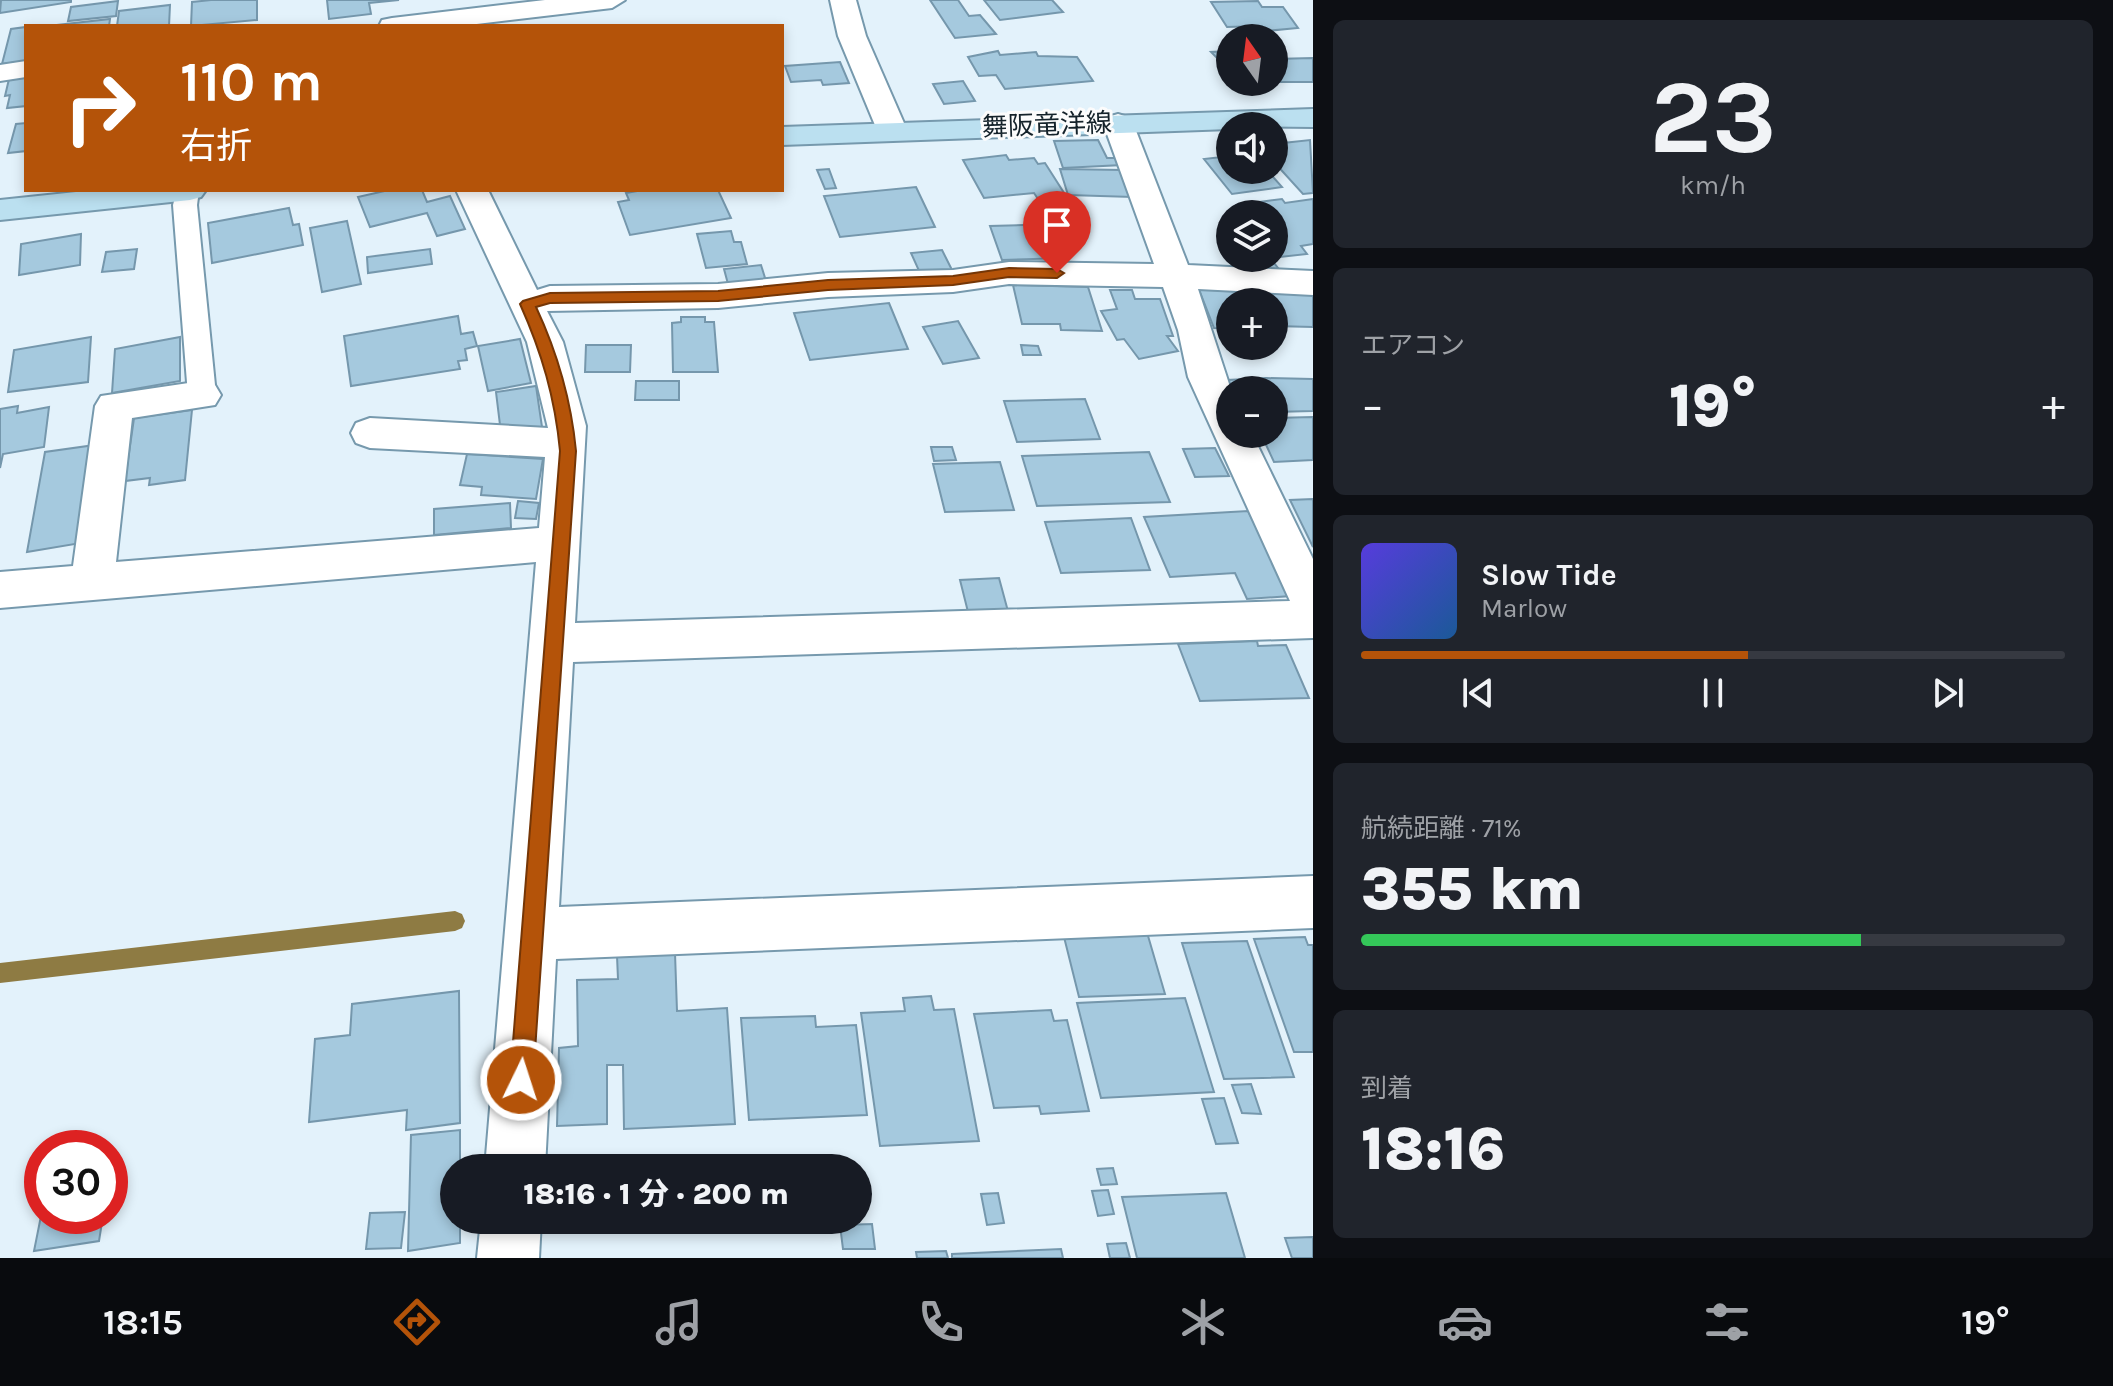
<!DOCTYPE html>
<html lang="ja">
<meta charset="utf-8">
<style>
:root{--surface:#171b24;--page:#20242c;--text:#f1f3f6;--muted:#9ea1a6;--line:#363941;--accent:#b45309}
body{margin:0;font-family:Karla,"Noto Sans JP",sans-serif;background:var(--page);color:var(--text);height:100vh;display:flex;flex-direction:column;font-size:30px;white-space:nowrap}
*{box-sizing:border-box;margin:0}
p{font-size:26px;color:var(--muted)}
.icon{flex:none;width:44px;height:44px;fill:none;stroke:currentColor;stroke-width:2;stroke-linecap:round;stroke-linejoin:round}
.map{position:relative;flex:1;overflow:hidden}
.sheet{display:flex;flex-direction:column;gap:20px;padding:20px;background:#0d0f14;width:800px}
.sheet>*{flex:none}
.banner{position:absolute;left:24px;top:24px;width:760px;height:168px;border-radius:0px;box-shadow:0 4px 12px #0003;background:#b45309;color:#fff;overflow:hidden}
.needle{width:52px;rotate:346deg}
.controls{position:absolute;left:1216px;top:24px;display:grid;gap:16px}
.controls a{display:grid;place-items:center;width:72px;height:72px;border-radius:50%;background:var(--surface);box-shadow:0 4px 12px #0003;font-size:40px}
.speed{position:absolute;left:24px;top:1130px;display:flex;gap:16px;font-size:40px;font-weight:700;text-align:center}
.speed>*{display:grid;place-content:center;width:104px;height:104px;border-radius:50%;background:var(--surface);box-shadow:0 4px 12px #0003;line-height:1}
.speed .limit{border:12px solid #d22;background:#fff;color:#111}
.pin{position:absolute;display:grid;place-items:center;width:68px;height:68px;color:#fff;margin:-82px -34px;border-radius:50% 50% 50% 0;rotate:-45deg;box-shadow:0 0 8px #0007}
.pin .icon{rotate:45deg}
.me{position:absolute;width:88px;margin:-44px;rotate:4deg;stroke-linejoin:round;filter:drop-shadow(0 0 6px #0008)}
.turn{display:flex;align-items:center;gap:28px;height:168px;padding:0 24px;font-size:36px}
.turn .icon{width:104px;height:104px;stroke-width:2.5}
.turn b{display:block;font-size:56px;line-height:68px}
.big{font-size:60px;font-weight:800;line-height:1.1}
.sheet .tile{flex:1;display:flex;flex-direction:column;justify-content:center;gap:12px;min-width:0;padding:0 28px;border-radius:12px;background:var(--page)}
.sheet .dial{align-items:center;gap:0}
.dial b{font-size:104px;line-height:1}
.song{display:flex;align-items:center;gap:24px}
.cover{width:96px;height:96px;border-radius:12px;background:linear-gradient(135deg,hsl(250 70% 55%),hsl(210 70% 35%))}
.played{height:8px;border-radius:4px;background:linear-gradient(90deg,var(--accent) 55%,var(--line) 55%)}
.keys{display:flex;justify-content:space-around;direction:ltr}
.heat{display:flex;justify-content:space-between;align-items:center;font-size:44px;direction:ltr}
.charge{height:12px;border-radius:6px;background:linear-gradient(90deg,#34c759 71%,var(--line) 0)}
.trip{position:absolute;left:440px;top:1154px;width:432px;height:80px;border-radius:40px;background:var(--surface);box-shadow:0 4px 12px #0003;font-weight:800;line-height:80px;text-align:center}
.menu{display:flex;height:128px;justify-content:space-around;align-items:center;background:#090b0e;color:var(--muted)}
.menu .icon{width:56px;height:56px}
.menu .active{color:var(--accent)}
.menu b{font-size:36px;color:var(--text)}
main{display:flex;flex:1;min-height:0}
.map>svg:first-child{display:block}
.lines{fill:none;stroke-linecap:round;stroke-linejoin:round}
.stream{fill:#8e7b43;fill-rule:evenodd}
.building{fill:#a5c9de;stroke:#7597ac;stroke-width:2}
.lane-casing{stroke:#7699ad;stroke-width:4}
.street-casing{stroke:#7699ad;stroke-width:4}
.secondary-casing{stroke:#7699ad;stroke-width:4}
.lane{fill:#fff;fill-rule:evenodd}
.street{fill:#fff;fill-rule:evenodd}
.secondary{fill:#bbe0f0;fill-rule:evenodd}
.route{fill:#b45309;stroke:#753606;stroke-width:2}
.labels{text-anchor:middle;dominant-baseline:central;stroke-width:6;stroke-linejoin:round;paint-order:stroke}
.far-street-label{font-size:26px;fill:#14222a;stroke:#fcfcfc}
</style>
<main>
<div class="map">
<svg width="1313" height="1258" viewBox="0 0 1313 1258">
<rect width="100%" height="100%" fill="#e3f2fb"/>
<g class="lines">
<polygon class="stream" points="455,911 462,914 465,921 462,928 455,931 0,983 0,963"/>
</g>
<g class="building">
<polygon points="1,0 71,0 71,2 0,13"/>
<polygon points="211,0 257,0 257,20 191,26 192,2"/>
<polygon points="327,0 399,0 369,3 371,14 329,19"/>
<polygon points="930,0 958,0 969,16 980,15 996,34 955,38"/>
<polygon points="984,0 1052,0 1063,12 1000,20"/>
<polygon points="118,1 116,16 68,21 71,7"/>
<polygon points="1258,1 1262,7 1283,7 1298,28 1266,31 1262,26 1227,27 1211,2"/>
<polygon points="170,5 169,26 117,26 119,11"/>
<polygon points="110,19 109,26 56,26 57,25"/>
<polygon points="26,27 26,61 2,64 11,29"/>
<polygon points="998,51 1000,55 1036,52 1038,56 1077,57 1093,81 1005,89 996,75 979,76 968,57"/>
<polygon points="1230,51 1230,71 1211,52"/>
<polygon points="1313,58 1313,82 1242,82 1274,82 1274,59"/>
<polygon points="840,62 849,83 823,85 821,80 791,82 785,66"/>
<polygon points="26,77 26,106 7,108 10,95 5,96 9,79"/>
<polygon points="963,81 975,101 944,104 933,84"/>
<polygon points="26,123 26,151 8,153 16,124"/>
<polygon points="1098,140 1107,158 1118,158 1122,165 1063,168 1054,141"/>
<polygon points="1310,140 1313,193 1303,194 1274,162 1274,144"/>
<polygon points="1006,155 1009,160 1034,158 1038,164 1045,163 1066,196 1038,199 1034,193 984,198 963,160"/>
<polygon points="1230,156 1230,170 1267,170 1282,187 1232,194 1204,159"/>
<polygon points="829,169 836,188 825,189 817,170"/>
<polygon points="1060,169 1122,170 1132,197 1068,195"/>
<polygon points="916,187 935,227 840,237 824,196"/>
<polygon points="389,190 422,190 427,202 450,196 465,229 437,236 427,213 370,227 358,197"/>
<polygon points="643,190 718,190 731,218 630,235 618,202 629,200 626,193"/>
<polygon points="1282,199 1285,203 1313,199 1313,244 1301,246 1307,254 1280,257 1274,250 1274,214 1245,214 1237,205"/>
<polygon points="289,208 293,225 299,224 303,245 212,263 208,223"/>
<polygon points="1047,209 1065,210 1068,220 1050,219"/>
<polygon points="347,221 361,284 322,292 310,228"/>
<polygon points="1055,224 1068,258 1002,260 990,226"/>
<polygon points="731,231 734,242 741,242 747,264 706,268 697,234"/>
<polygon points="81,234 80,265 19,275 21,244"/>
<polygon points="137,249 134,269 102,272 106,252"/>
<polygon points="430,249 432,264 368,273 367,257"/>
<polygon points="942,250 952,270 920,273 911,253"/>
<polygon points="1231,258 1270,258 1282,273 1241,273"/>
<polygon points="761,265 766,281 728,284 724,269"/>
<polygon points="1013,285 1088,287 1102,331 1061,330 1060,324 1022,324"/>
<polygon points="1198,287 1313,293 1313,327 1274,326 1274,302 1230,302 1230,329 1214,328"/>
<polygon points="1110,290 1132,290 1135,299 1160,299 1173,336 1167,336 1178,351 1139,359 1124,339 1117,340 1101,311 1117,309"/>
<polygon points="889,303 908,349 810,360 794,313"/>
<polygon points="458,316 461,334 473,332 477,346 465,349 467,360 458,361 460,369 351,386 344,336"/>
<polygon points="681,317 705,317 705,322 714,322 718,372 673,372 672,323 681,322"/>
<polygon points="958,321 979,358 943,364 923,327"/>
<polygon points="91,337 88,382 8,392 14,350"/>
<polygon points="180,337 180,381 112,393 115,349"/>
<polygon points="520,339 531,383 488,391 478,346"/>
<polygon points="586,345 631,345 630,372 585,372"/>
<polygon points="1021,345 1038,346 1041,355 1023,355"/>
<polygon points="1266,378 1313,379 1313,411 1274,412 1274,390 1233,390 1228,380"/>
<polygon points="636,381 679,381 679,400 635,400"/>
<polygon points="536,386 542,427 501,433 496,392"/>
<polygon points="1085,399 1100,439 1017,442 1004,401"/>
<polygon points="18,406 17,413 49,407 44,447 3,454 0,468 0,409"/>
<polygon points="192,410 185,480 149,485 150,478 125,481 134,418"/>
<polygon points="1313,417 1313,460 1274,462 1261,434 1274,434 1274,418"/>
<polygon points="102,444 87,542 27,552 45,452"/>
<polygon points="931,447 952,447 956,460 934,461"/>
<polygon points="1215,448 1229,476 1195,477 1183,449"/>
<polygon points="1149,452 1170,502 1037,506 1022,456"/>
<polygon points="467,454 543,459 536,499 481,495 482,487 460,485"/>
<polygon points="1000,462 1014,510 945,512 933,464"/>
<polygon points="1313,499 1313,547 1290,500"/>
<polygon points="518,501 539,503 536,519 515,518"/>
<polygon points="510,503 511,528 434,535 434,509"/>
<polygon points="1248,511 1291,596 1247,599 1235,573 1170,577 1144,517"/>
<polygon points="1131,518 1150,570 1061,573 1045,522"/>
<polygon points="999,578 1009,615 969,616 960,580"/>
<polygon points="1257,641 1258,646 1286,645 1309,698 1200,701 1178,644"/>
<polygon points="1146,929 1165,994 1079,997 1063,933"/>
<polygon points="1305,937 1308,945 1313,945 1313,1052 1294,1052 1254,939"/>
<polygon points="1247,941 1294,1077 1224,1079 1182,943"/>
<polygon points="675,953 677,1011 727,1008 735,1124 624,1129 623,1065 607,1065 607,1124 557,1126 559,1048 578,1046 577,980 618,979 617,956"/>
<polygon points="459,991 460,1123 406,1130 407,1110 309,1122 315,1039 350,1035 352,1004"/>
<polygon points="931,996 934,1010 954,1009 979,1141 880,1146 861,1013 905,1011 903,998"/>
<polygon points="1185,998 1214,1092 1101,1098 1077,1003"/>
<polygon points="1051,1010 1054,1021 1067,1020 1089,1111 1041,1114 1039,1106 994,1108 974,1014"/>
<polygon points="815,1016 816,1027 856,1025 867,1115 749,1120 741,1018"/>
<polygon points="1251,1084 1261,1114 1242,1113 1232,1085"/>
<polygon points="1224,1098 1238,1143 1216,1144 1202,1099"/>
<polygon points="460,1130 460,1168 454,1168 454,1220 460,1220 460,1243 408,1251 411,1135"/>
<polygon points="1113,1168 1117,1184 1101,1185 1097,1169"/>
<polygon points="1108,1190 1114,1214 1098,1216 1092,1191"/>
<polygon points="998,1193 1004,1223 987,1225 981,1194"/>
<polygon points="1226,1193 1245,1258 1137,1258 1122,1197"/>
<polygon points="42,1211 42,1216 103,1216 99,1241 34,1251"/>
<polygon points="405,1212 401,1248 366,1249 370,1213"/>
<polygon points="872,1224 875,1249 843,1249 840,1225"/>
<polygon points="1313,1237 1313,1258 1292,1258 1285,1238"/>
<polygon points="1126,1243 1130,1258 1110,1258 1107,1244"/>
<polygon points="1061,1249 1063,1258 952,1258 952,1254"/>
<polygon points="946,1251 948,1258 917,1258 916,1252"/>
</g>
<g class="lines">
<defs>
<polygon id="lane" points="177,190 199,190 197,205 216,395 212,402 202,405 192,402 188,395 173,205"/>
<g id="street">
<polygon points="545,0 625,0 612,8 460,26 379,26 382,20 392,18"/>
<polygon points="830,0 856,0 866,36 907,130 903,136 881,136 877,130 838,36"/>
<polygon points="26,61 26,77 0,81 0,65"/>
<path d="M1118 114 1128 117 1133 123 1188 265 1313 271V295L1198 289 1231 390 1230 434H1252L1313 559V638L573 662 559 907 1313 876V928L556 959 545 1168H485L536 562 0 608V572L73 566 95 406 101 396 202 381 215 385 221 395 215 405 132 418 116 562 539 528 545 457 370 448 356 443 351 433 356 423 370 418 548 428 527 342 456 190H488L537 290 550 286 718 284 828 273 953 270 1009 262 1154 264 1103 123 1108 117ZM1009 284 1163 287 1178 330 1188 377 1290 601 575 623 586 426 563 342 547 311 718 308 828 297 953 292Z"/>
<polygon points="481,1220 541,1220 539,1258 477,1258"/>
</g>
<g id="secondary">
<polygon points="1313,109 1313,127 1230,126 1230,129 782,145 782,127"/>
<polygon points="95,190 206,190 201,197 190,200 0,220 0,200"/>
</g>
</defs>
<use href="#lane" class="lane-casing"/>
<use href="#street" class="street-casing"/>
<use href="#secondary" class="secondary-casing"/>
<use href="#lane" class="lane"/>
<use href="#street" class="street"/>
<use href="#secondary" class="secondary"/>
</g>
<path class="route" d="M1009 268 1057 269 1064 273 1057 278 1009 277 953 285 828 290 718 301 550 303 536 307C558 354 571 399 576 451L533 1080 530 1089 521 1092 513 1089 510 1080 560 451C555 398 542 353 520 304L523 301 550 293 718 291 828 280 953 276Z"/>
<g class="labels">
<g class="far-street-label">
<text transform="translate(1047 125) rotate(-2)">舞阪竜洋線</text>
</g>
</g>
</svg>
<div class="controls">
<a><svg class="needle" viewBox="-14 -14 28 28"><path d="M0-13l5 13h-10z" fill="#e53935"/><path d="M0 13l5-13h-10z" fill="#9ea1a6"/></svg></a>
<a><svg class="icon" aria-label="sound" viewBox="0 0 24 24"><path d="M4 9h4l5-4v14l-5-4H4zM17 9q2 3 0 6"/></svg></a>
<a><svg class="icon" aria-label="layers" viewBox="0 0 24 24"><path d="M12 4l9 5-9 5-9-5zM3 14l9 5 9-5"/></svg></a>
<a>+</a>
<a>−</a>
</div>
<div class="speed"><div class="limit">30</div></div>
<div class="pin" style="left:1057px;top:273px;background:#d93025"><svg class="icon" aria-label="arrive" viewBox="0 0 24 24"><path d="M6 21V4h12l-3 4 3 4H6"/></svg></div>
<svg class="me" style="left:521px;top:1080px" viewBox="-20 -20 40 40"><circle r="17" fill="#b45309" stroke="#fff" stroke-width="3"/><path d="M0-11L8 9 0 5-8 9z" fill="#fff"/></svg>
<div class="trip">18:16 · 1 分 · 200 m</div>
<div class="banner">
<div class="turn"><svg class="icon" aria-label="right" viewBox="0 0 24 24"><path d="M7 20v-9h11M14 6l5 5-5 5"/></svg><div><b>110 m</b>右折</div></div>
</div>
</div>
<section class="sheet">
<div class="tile dial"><b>23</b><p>km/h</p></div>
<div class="tile"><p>エアコン</p>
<div class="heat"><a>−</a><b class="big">19°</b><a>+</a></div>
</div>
<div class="tile">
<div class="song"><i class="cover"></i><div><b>Slow Tide</b><p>Marlow</p></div></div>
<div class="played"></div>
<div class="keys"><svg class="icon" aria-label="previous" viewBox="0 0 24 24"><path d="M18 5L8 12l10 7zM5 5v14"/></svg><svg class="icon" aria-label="pause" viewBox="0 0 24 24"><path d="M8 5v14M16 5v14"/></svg><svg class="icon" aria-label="next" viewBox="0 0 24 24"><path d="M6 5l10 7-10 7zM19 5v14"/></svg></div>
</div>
<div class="tile"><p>航続距離 · 71%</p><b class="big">355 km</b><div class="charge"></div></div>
<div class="tile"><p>到着</p><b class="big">18:16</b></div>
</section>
</main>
<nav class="menu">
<b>18:15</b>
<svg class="icon active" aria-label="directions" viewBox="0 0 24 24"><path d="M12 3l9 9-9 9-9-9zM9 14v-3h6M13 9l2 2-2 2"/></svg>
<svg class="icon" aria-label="music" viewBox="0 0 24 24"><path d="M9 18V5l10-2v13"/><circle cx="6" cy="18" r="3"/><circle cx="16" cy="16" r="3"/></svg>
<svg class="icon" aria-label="phone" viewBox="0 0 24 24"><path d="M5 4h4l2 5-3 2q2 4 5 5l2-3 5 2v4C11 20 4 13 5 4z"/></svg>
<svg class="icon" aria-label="climate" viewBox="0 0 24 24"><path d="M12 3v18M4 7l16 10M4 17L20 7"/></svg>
<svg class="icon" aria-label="car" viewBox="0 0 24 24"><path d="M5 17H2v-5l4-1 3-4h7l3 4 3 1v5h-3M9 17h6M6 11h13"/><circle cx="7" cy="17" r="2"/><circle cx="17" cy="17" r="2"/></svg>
<svg class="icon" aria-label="filters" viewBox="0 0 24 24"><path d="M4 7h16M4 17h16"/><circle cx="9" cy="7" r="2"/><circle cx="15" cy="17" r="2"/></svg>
<b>19°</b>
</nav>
